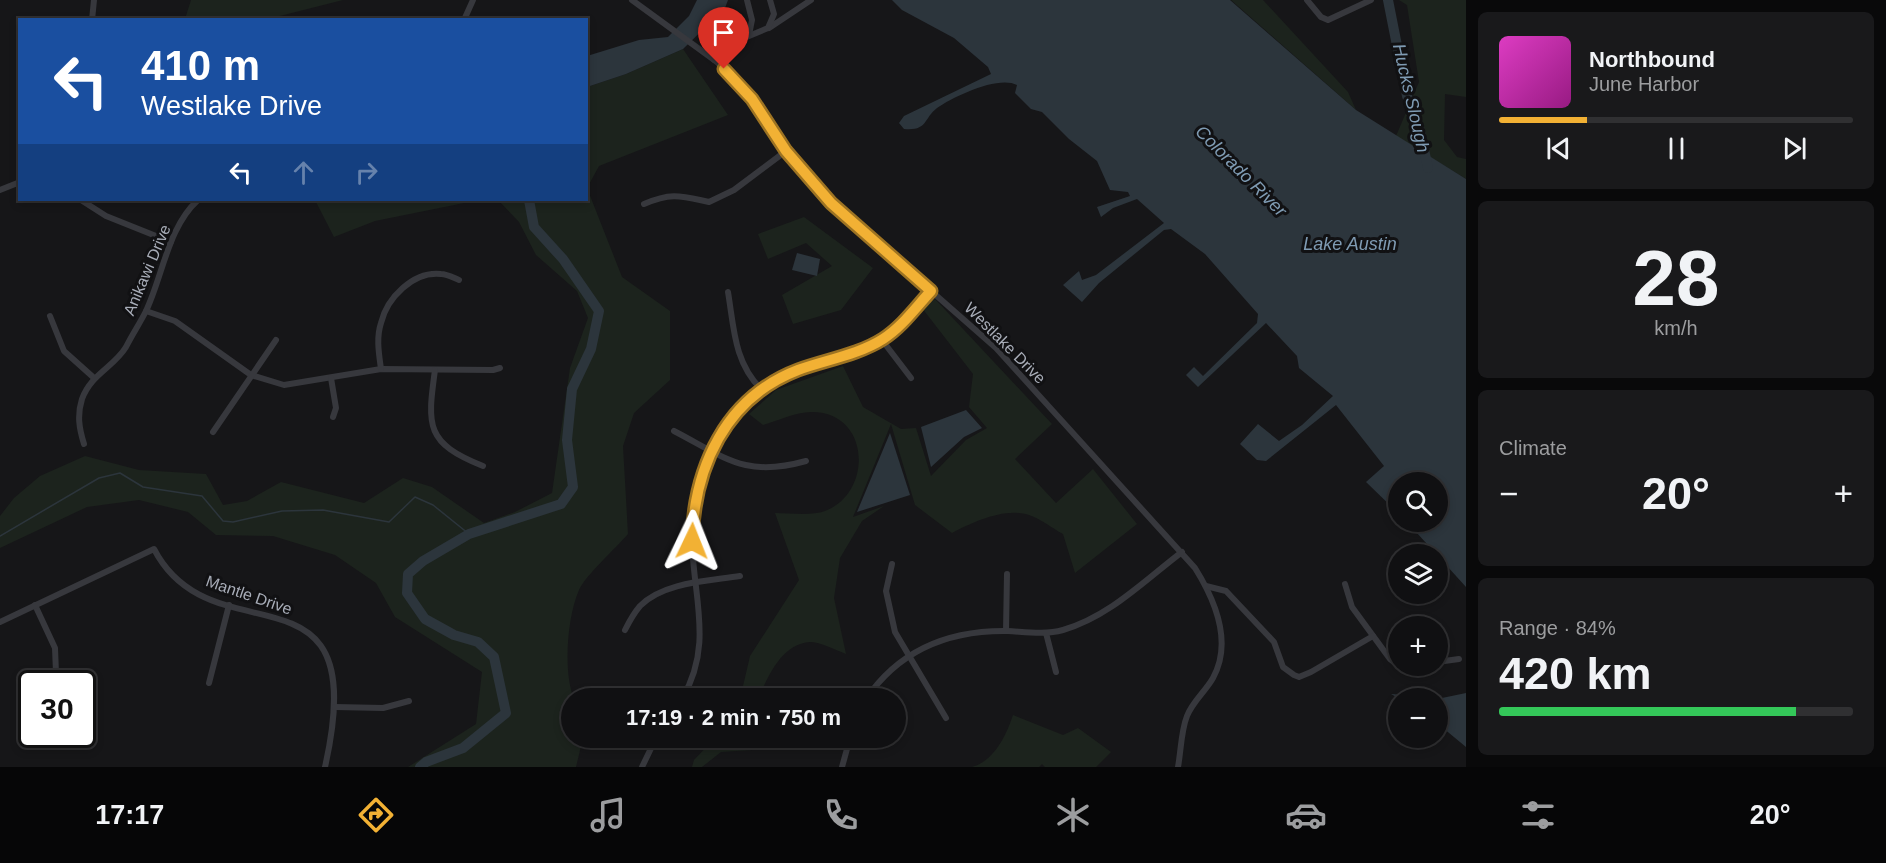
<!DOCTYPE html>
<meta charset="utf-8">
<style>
:root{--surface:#101012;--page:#19191b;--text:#f1f3f6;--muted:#9c9d9f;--line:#303032;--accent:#f2b134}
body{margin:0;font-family:Helvetica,sans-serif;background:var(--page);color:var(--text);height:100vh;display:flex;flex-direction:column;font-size:22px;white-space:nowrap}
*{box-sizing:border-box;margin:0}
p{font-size:20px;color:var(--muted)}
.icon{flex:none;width:33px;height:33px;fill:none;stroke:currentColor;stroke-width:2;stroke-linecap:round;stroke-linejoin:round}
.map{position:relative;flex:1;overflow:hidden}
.details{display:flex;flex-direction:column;gap:12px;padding:12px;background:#09090a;width:420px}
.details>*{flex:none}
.top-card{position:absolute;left:18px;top:18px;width:570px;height:183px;border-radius:0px;box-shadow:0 3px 9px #0003,0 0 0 2px var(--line);background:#1a4fa0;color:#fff;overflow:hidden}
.tools{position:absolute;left:1388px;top:472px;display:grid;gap:12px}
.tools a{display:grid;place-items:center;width:60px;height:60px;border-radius:50%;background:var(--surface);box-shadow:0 3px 9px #0003,0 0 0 2px var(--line);font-size:30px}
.speed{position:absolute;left:18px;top:670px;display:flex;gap:12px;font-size:30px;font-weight:700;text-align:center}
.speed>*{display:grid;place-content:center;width:78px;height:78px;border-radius:50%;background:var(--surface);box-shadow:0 3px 9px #0003,0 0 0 2px var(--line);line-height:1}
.speed .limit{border:3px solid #111;border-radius:9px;background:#fff;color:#111}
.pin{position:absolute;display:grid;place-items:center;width:51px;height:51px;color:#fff;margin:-62px -26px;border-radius:50% 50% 50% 0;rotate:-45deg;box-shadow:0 0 6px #0007}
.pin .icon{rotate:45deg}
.me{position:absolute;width:66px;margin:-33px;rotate:2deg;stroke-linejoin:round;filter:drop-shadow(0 0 4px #0008)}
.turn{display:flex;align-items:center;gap:21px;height:126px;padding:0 24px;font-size:27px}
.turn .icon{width:78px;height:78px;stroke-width:2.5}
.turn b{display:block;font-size:42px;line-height:51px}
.lanes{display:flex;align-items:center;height:57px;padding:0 24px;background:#0003;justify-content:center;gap:30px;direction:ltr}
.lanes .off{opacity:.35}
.big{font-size:45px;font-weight:600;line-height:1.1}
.details .card{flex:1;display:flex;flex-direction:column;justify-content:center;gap:9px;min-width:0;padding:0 21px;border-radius:9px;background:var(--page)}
.details .dial{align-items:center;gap:0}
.dial b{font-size:78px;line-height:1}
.song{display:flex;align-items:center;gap:18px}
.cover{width:72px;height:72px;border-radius:9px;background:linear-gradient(135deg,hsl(310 70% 55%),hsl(310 70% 35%))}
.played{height:6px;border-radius:3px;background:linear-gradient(90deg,var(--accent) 25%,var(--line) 25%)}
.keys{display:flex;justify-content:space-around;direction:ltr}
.heat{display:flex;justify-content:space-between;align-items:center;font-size:33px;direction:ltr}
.charge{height:9px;border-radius:4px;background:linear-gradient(90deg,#34c759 84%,var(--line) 0)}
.trip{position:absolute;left:561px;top:688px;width:345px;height:60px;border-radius:30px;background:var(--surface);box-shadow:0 3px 9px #0003,0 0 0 2px var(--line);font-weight:600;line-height:60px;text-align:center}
.menu{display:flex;height:96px;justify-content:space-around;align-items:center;background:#060607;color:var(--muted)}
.menu .icon{width:42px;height:42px}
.menu .current{color:var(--accent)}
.menu b{font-size:27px;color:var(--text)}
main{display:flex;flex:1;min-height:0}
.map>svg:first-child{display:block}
.green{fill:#1c231d}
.water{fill:#2c353c}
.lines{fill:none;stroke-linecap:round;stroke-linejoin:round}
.stream{stroke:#2c353c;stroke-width:1.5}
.river{stroke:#2c353c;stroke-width:10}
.minor{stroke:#37383d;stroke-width:6}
.route-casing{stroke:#9d7322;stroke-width:15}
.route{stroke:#f2b134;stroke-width:10}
.labels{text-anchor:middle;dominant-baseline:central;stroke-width:6;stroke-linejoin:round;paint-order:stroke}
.street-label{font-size:16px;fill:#a8adb8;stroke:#111113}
.water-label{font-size:18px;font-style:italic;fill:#7f9bb3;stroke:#111113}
</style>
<main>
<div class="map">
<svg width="1466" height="767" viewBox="0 0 1466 767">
<rect width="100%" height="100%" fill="#161618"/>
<g class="green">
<polygon points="191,0 343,0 268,19 185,19"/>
<polygon points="1231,0 1263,0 1348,92 1356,110"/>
<polygon points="1399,0 1466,0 1466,97 1445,94 1444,140 1457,157 1466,159 1466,179 1396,136 1419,82 1407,5"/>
<path d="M683 49 728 115 599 166 587 188 622 277 670 311V380L634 413 623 446 628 534C616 548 585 576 579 590 567 617 563 673 574 699H572V738H583L576 767H408L476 724 482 672 395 617 376 583 335 555 273 536 216 535 188 512 139 500 87 507 0 548V516L14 498 40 476 85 456 139 470 206 474 223 505 247 501 281 482 364 503 403 478 432 487 484 523 515 512 552 493 570 368 588 318 577 291 536 255 519 222 498 200H586L587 87 626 74Z"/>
<polygon points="315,200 479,200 375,221 334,237"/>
<polygon points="804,217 873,268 841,310 793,324 782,295 832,266 806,243 768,259 758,234"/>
<path d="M935 299 1052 424 1015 459 1056 503 1093 469 1137 524 1075 573 1063 534C1052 528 1041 519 1029 515 1005 507 973 522 952 533L915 505 891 424 853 517 884 506 862 521 840 558 834 598 846 654C836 650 820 642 810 642 781 644 768 677 758 699H740L750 656 799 580 775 513C789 513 812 516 825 511 874 492 870 411 811 412 796 412 777 421 763 425L749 414 776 390 843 366 863 407 901 429 916 428 931 476 966 440 987 428 969 407 973 374 922 308Z"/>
<path d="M1013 715 1063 735 1078 728 1111 752 1096 767H1045L1042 764 1039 767H972C994 761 1006 736 1013 715Z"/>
<polygon points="715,738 761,738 770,749 721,752 702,767 692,767 694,760"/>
</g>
<g class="water">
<polygon points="697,0 728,0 725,8 683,49 626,74 587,87 587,56 639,40 668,37 689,16"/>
<path d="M892 0H1230L1356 110 1466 179V587L1407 522H1437V483H1398V513L1366 482 1384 466 1336 405 1266 461 1257 460 1240 444 1258 424 1279 441 1302 425 1333 396 1299 368 1297 356 1266 323 1198 387 1186 375 1194 367 1203 376 1257 323 1258 314 1205 254 1171 229 1164 230 1099 283 1082 302 1063 285 1079 271 1082 280 1096 275 1164 223 1137 199 1113 208 1101 217 1097 207 1130 196 1128 192 1110 190 1097 161 1069 139 1042 112 1031 109 1015 93 1017 85C999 75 954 96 937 108 923 119 928 131 904 129L899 123 904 116 991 74 988 67 954 38 902 10Z"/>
<polygon points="797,253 820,259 817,276 792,270"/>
<polygon points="966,410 982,428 964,437 931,467 921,427"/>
<polygon points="890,433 910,495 857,512"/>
<polygon points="1466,693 1466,747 1437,723 1437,699 1400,699 1391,694 1442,698"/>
</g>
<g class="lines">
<polyline class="stream" points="0,536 99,478 120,473 143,487 202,496 223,521 233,522 282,511 323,510 389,522 415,497 433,505 469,534"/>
<g class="river">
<polyline points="1388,0 1407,96 1419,127 1428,168"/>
<polyline points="420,767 426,762 463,748 506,713 494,657 478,642 454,635 425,619 407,593 408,574 423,561 469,534 561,504 573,487 567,440 572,389 591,349 599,311 563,259 534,227 529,200"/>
</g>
<g class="minor">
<path d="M632 0 717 62 752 99 786 151 831 203 996 348 1195 568C1215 600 1233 642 1213 678 1205 692 1193 701 1187 716 1181 731 1181 751 1178 767"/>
<polyline points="747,0 752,20 749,35"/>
<polyline points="1307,0 1321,17 1328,20 1371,0"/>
<polyline points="92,20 94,0"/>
<polyline points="464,20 473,0"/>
<polyline points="769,28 811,0"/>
<polyline points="714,60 725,46 768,28 774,14 770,0"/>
<polyline points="0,190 20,182"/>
<polyline points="81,200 106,216 171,242"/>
<path d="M644 204C672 192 681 196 709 202L734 190 786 151"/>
<path d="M728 292C734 328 734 362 761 389"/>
<polyline points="146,311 175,321 251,375 284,385 381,369 493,370 500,368"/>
<polyline points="50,316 64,351 93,377"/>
<polyline points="882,340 911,378"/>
<path d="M381 369C379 354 376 338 381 323 387 298 413 271 441 274 447 274 454 278 459 280"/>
<path d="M435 370C427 427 426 443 483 466"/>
<polyline points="331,378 336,408 333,417"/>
<path d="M674 431C726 458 745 478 806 461"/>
<polyline points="213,432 276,340"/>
<path d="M84 444C79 428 77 415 82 399 91 374 114 367 126 347 132 335 140 323 146 311 163 275 168 227 198 200"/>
<polyline points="892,564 886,591 895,632 946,718"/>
<polyline points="1345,584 1352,607 1390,659 1398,665"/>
<polyline points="1206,586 1226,591 1274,642 1283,667 1294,675 1299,677 1311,672 1373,636"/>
<polyline points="35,605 55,648 56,673"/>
<path d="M0 622 154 549C213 663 374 550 325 767"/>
<path d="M625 630C629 622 634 613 640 606 663 582 709 581 740 576"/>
<polyline points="1006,631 1007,574"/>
<polyline points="1046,633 1056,672"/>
<polyline points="1437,662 1459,659"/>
<polyline points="1400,666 1414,666"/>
<polyline points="209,683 229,605"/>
<path d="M682 699C714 644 693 598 692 540 691 502 700 464 722 432 750 389 790 373 837 357 852 352 869 348 883 339 902 327 916 307 931 291"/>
<path d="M866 699C900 649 949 630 1008 631 1026 632 1045 635 1063 630 1109 617 1145 580 1182 552"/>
<polyline points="335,707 383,708 409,701"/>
<polyline points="642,767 656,738"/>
<polyline points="842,767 850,738"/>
</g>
</g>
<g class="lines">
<defs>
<path id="route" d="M692 541C694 468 725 398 798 370 825 360 858 355 883 339 902 327 916 307 931 291L831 203 786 151 752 99 724 69"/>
</defs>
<use href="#route" class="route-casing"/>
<use href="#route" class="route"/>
</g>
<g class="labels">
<g class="street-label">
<text transform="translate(147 270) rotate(-67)">Anikawi Drive</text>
<text transform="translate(1005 343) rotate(45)">Westlake Drive</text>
<text transform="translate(249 595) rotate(19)">Mantle Drive</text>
</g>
<g class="water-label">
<text transform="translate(1411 98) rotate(77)">Hucks Slough</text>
<text transform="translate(1241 171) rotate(45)">Colorado River</text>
<text x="1350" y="244">Lake Austin</text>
</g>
</g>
</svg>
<div class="tools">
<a><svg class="icon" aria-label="search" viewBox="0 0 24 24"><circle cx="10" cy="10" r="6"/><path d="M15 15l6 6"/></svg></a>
<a><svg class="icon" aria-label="layers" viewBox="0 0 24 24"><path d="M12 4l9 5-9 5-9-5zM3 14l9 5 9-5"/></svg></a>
<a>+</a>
<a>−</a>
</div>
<div class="speed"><div class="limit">30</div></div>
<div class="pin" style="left:724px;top:69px;background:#d93025"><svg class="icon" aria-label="arrive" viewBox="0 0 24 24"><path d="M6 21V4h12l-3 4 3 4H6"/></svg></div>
<svg class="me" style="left:692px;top:541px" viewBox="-20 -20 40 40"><path d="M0-17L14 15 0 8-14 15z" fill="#f2b134" stroke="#fff" stroke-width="4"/></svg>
<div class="trip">17:19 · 2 min · 750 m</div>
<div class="top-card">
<div class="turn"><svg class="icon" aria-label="left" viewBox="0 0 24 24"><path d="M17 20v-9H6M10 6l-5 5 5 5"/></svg><div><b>410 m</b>Westlake Drive</div></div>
<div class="lanes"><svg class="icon" aria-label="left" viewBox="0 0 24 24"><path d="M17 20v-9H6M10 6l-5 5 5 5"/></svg><svg class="icon off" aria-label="ahead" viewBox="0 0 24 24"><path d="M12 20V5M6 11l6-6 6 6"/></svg><svg class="icon off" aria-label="right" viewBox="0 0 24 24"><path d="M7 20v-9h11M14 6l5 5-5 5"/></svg></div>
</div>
</div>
<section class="details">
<div class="card">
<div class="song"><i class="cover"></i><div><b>Northbound</b><p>June Harbor</p></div></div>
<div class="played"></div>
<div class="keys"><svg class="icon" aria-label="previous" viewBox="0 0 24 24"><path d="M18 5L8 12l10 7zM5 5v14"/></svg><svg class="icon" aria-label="pause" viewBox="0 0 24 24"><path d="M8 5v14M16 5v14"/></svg><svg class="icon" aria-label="next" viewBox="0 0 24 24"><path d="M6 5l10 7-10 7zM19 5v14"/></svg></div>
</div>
<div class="card dial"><b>28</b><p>km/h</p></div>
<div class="card"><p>Climate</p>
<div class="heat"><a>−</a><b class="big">20°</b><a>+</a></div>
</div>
<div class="card"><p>Range · 84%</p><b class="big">420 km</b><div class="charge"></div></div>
</section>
</main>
<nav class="menu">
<b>17:17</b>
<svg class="icon current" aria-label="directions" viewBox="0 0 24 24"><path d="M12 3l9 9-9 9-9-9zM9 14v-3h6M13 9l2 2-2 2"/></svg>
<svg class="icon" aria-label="music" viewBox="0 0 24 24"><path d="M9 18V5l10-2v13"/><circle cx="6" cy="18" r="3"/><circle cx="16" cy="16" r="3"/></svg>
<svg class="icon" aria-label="phone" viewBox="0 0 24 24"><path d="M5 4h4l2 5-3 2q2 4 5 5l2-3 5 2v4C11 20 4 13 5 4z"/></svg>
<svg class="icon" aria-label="climate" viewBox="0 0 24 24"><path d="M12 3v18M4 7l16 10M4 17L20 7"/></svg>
<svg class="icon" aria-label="car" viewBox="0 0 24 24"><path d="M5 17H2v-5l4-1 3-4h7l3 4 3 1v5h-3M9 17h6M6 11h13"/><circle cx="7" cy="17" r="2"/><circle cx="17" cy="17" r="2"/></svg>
<svg class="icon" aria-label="filters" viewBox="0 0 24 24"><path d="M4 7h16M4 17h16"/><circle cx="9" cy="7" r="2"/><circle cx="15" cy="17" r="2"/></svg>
<b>20°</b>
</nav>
